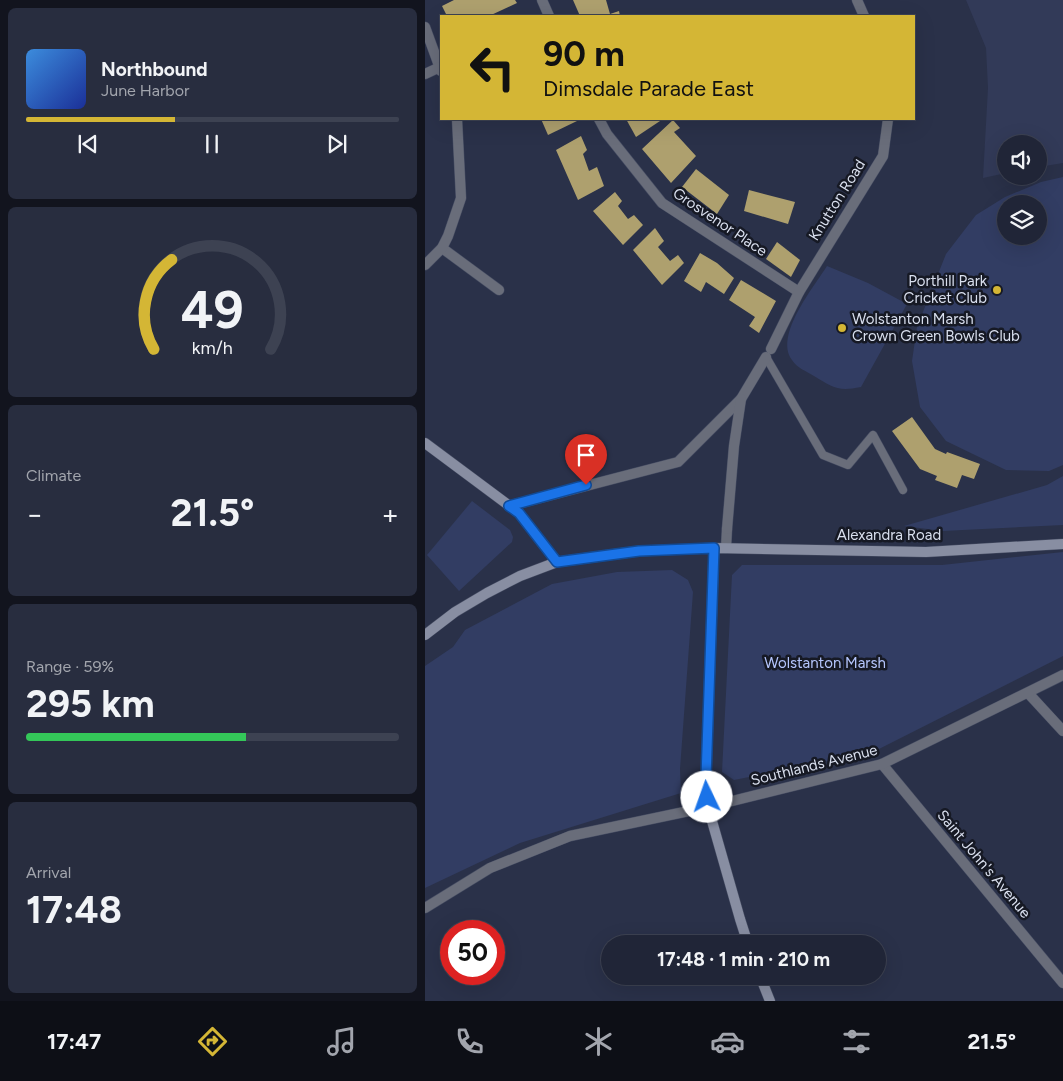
<!DOCTYPE html>
<meta charset="utf-8">
<style>
:root{--surface:#202537;--page:#282d3f;--text:#f1f3f6;--muted:#a2a5ad;--line:#3d4252;--accent:#d4b635}
body{margin:0;font-family:Figtree,sans-serif;background:var(--page);color:var(--text);height:100vh;display:flex;flex-direction:column;font-size:19px;white-space:nowrap}
*{box-sizing:border-box;margin:0}
p{font-size:16px;color:var(--muted)}
.icon{flex:none;width:28px;height:28px;fill:none;stroke:currentColor;stroke-width:2;stroke-linecap:round;stroke-linejoin:round}
.map{position:relative;flex:1;overflow:hidden}
.side{display:flex;flex-direction:column;gap:8px;padding:8px;background:#12141e;width:425px}
.side>*{flex:none}
.top-card{position:absolute;left:15px;top:15px;width:475px;height:105px;border-radius:0px;box-shadow:0 5px 20px #0002,0 0 0 1px var(--line);background:#d4b635;color:#111;overflow:hidden}
.controls{position:absolute;left:572px;top:135px;display:grid;gap:10px}
.controls a{display:grid;place-items:center;width:50px;height:50px;border-radius:50%;background:var(--surface);box-shadow:0 5px 20px #0002,0 0 0 1px var(--line);font-size:25px}
.speed{position:absolute;left:15px;top:920px;display:flex;gap:10px;font-size:25px;font-weight:700;text-align:center}
.speed>*{display:grid;place-content:center;width:65px;height:65px;border-radius:50%;background:var(--surface);box-shadow:0 5px 20px #0002,0 0 0 1px var(--line);line-height:1}
.speed .limit{border:8px solid #d22;background:#fff;color:#111}
.pin{position:absolute;display:grid;place-items:center;width:42px;height:42px;color:#fff;margin:-51px -21px;border-radius:50% 50% 50% 0;rotate:-45deg;box-shadow:0 0 5px #0007}
.pin .icon{rotate:45deg}
.me{position:absolute;width:55px;margin:-28px;rotate:357deg;stroke-linejoin:round;filter:drop-shadow(0 0 4px #0008)}
.turn{display:flex;align-items:center;gap:18px;height:105px;padding:0 20px;font-size:22px}
.turn .icon{width:65px;height:65px;stroke-width:2.5}
.turn b{display:block;font-size:35px;line-height:42px}
.big{font-size:38px;font-weight:700;line-height:1.1}
.side .widget{flex:1;display:flex;flex-direction:column;justify-content:center;gap:8px;min-width:0;padding:0 18px;border-radius:8px;background:var(--page)}
.side .dial{align-items:center;gap:0}
.dial svg{height:130px;overflow:visible;fill:none;stroke:var(--line);stroke-width:7;stroke-linecap:round;text-anchor:middle}
.dial text{fill:var(--text);stroke:none}
.song{display:flex;align-items:center;gap:15px}
.cover{width:60px;height:60px;border-radius:8px;background:linear-gradient(135deg,hsl(210 70% 55%),hsl(230 70% 35%))}
.played{height:5px;border-radius:2px;background:linear-gradient(90deg,var(--accent) 40%,var(--line) 40%)}
.keys{display:flex;justify-content:space-around;direction:ltr}
.heat{display:flex;justify-content:space-between;align-items:center;font-size:28px;direction:ltr}
.charge{height:8px;border-radius:4px;background:linear-gradient(90deg,#34c759 59%,var(--line) 0)}
.trip{position:absolute;left:176px;top:935px;width:285px;height:50px;border-radius:25px;background:var(--surface);box-shadow:0 5px 20px #0002,0 0 0 1px var(--line);font-weight:700;line-height:50px;text-align:center}
.tab-bar{display:flex;height:80px;justify-content:space-around;align-items:center;background:#0d0f16;color:var(--muted)}
.tab-bar .icon{width:35px;height:35px}
.tab-bar .active{color:var(--accent)}
.tab-bar b{font-size:22px;color:var(--text)}
main{display:flex;flex:1;min-height:0}
.map>svg:first-child{display:block}
.built{fill:#323a58}
.green{fill:#323d63;fill-rule:evenodd}
.building{fill:#aea06e}
.lines{fill:none;stroke-linecap:round;stroke-linejoin:round}
.service-casing{stroke:#464d63;stroke-width:9}
.pedestrian-casing{stroke:#464d63;stroke-width:11}
.minor-casing{stroke:#464d63;stroke-width:11}
.secondary-casing{stroke:#464d63;stroke-width:11}
.service{stroke:#696d7a;stroke-width:8}
.pedestrian{stroke:#696d7a;stroke-width:10}
.minor{stroke:#696d7a;stroke-width:10}
.secondary{stroke:#888ea2;stroke-width:10}
.route-casing{stroke:#114b97;stroke-width:12}
.route{stroke:#1a73e8;stroke-width:9}
.poi-dot{fill:#d4b635;stroke:#161924;stroke-width:2}
.labels{text-anchor:middle;dominant-baseline:central;stroke-width:5;stroke-linejoin:round;paint-order:stroke}
.street-label{font-size:15px;fill:#d9dfee;stroke:#161924}
.poi-label{font-size:15px;fill:#d9dfee;stroke:#161924;text-anchor:end}
.park-label{font-size:15px;fill:#b5c6fd;stroke:#161924}
</style>
<main>
<section class="side">
<div class="widget">
<div class="song"><i class="cover"></i><div><b>Northbound</b><p>June Harbor</p></div></div>
<div class="played"></div>
<div class="keys"><svg class="icon" aria-label="previous" viewBox="0 0 24 24"><path d="M18 5L8 12l10 7zM5 5v14"/></svg><svg class="icon" aria-label="pause" viewBox="0 0 24 24"><path d="M8 5v14M16 5v14"/></svg><svg class="icon" aria-label="next" viewBox="0 0 24 24"><path d="M6 5l10 7-10 7zM19 5v14"/></svg></div>
</div>
<div class="widget dial"><svg viewBox="0 0 100 80">
<path d="M14 69A42 42 0 1 1 86 69"/>
<path d="M14 69A42 42 0 0 1 25 14" stroke="#d4b635"/>
<text x="50" y="56" font-size="32" font-weight="700">49</text>
<text x="50" y="72" font-size="11">km/h</text>
</svg></div>
<div class="widget"><p>Climate</p>
<div class="heat"><a>−</a><b class="big">21.5°</b><a>+</a></div>
</div>
<div class="widget"><p>Range · 59%</p><b class="big">295 km</b><div class="charge"></div></div>
<div class="widget"><p>Arrival</p><b class="big">17:48</b></div>
</section>
<div class="map">
<svg width="638" height="1001" viewBox="0 0 638 1001">
<rect width="100%" height="100%" fill="#2a3149"/>
<polygon class="built" points="541,0 638,0 638,163 614,167 614,144 581,144 581,173 558,178 563,88 561,48"/>
<g class="green">
<path d="M638 177V465L624 471 581 470 521 441 495 407 487 361 492 327 521 254 551 215 580 197 616 182ZM581 204H614V236H581Z"/>
<path d="M402 266 443 283 482 304 436 387C412 392 408 387 389 376 381 371 372 368 367 360 349 335 389 287 402 266Z"/>
<polygon points="638,476 638,525 518,531 479,526 622,485"/>
<polygon points="47,501 85,530 88,537 87,542 34,591 2,555"/>
<polygon points="638,552 638,656 448,752 309,780 297,772 307,575 317,565 517,565"/>
<polygon points="247,570 263,580 268,592 255,769 256,793 95,843 0,888 0,666 28,647 40,630 127,584 192,572"/>
</g>
<g class="building">
<polygon points="29,0 90,0 92,3 64,16 22,16 17,6"/>
<polygon points="148,0 181,0 185,14 194,11 195,16 155,16"/>
<polygon points="116,119 151,119 152,121 123,135"/>
<polygon points="201,119 238,119 211,137"/>
<polygon points="248,120 255,128 249,132 271,156 246,183 217,149"/>
<polygon points="156,136 162,150 158,154 164,171 172,167 179,186 153,200 131,150"/>
<polygon points="271,169 304,195 292,214 257,187"/>
<polygon points="324,190 370,202 363,224 319,211"/>
<polygon points="190,192 197,201 193,206 203,219 209,215 218,225 198,245 168,211"/>
<polygon points="230,228 239,241 233,247 245,261 253,255 259,263 237,285 208,250"/>
<polygon points="352,242 375,260 366,277 341,259"/>
<polygon points="275,253 292,263 309,278 299,294 281,282 276,292 259,281"/>
<polygon points="316,280 351,301 334,333 324,326 330,317 304,300"/>
<polygon points="487,417 510,449 521,454 522,452 555,464 549,479 537,475 532,488 510,480 512,476 495,469 467,431"/>
</g>
<g class="lines">
<defs>
<polyline id="service" points="341,357 398,455 423,465 448,435 478,490"/>
<polyline id="pedestrian" points="301,548 302,529"/>
<g id="minor">
<polyline points="117,0 124,16"/>
<polyline points="432,0 439,16"/>
<polyline points="0,27 16,71"/>
<polyline points="0,74 15,67"/>
<polyline points="174,119 182,134 237,203 374,292"/>
<polyline points="17,248 74,290"/>
<polyline points="0,265 17,248 23,236 36,198 32,119"/>
<polyline points="346,349 374,292 458,156 463,119"/>
<polyline points="84,506 253,462 316,399 341,357"/>
<polyline points="302,529 309,446 316,399"/>
<polyline points="603,693 638,731"/>
<polyline points="457,764 638,983"/>
<polyline points="0,908 65,868 145,836 283,807 457,764 638,675"/>
</g>
<g id="secondary">
<polyline points="0,443 94,513 132,562"/>
<polyline points="289,548 281,778 283,807 315,919 323,944"/>
<polyline points="0,635 30,612 62,593 95,576 132,562 214,551 289,548 501,552 638,544"/>
<polyline points="335,976 345,1001"/>
</g>
</defs>
<use href="#service" class="service-casing"/>
<use href="#pedestrian" class="pedestrian-casing"/>
<use href="#minor" class="minor-casing"/>
<use href="#secondary" class="secondary-casing"/>
<use href="#service" class="service"/>
<use href="#pedestrian" class="pedestrian"/>
<use href="#minor" class="minor"/>
<use href="#secondary" class="secondary"/>
</g>
<g class="lines">
<defs>
<polyline id="route" points="161,485 84,506 94,513 132,562 214,551 289,548 281,778 282,797"/>
</defs>
<use href="#route" class="route-casing"/>
<use href="#route" class="route"/>
</g>
<g class="poi-dot">
<circle cx="572" cy="290" r="5"/>
<circle cx="417" cy="328" r="5"/>
</g>
<g class="labels">
<g class="street-label">
<text transform="translate(412 200) rotate(-58)">Knutton Road</text>
<text transform="translate(295 222) rotate(34)">Grosvenor Place</text>
<text x="464" y="535">Alexandra Road</text>
<text transform="translate(389 765) rotate(-14)">Southlands Avenue</text>
<text transform="translate(559 864) rotate(50)">Saint John's Avenue</text>
</g>
<g class="poi-label">
<text x="562" y="281">Porthill Park<tspan x="562" dy="17">Cricket Club</tspan></text>
<text x="427" y="319" text-anchor="start">Wolstanton Marsh<tspan x="427" dy="17">Crown Green Bowls Club</tspan></text>
</g>
<g class="park-label">
<text x="400" y="663">Wolstanton Marsh</text>
</g>
</g>
</svg>
<div class="controls">
<a><svg class="icon" aria-label="sound" viewBox="0 0 24 24"><path d="M4 9h4l5-4v14l-5-4H4zM17 9q2 3 0 6"/></svg></a>
<a><svg class="icon" aria-label="layers" viewBox="0 0 24 24"><path d="M12 4l9 5-9 5-9-5zM3 14l9 5 9-5"/></svg></a>
</div>
<div class="speed"><div class="limit">50</div></div>
<div class="pin" style="left:161px;top:485px;background:#d93025"><svg class="icon" aria-label="arrive" viewBox="0 0 24 24"><path d="M6 21V4h12l-3 4 3 4H6"/></svg></div>
<svg class="me" style="left:282px;top:797px" viewBox="-20 -20 40 40"><circle r="19" fill="#fff"/><path d="M0-13L10 11 0 6-10 11z" fill="#1a73e8"/></svg>
<div class="trip">17:48 · 1 min · 210 m</div>
<div class="top-card">
<div class="turn"><svg class="icon" aria-label="left" viewBox="0 0 24 24"><path d="M17 20v-9H6M10 6l-5 5 5 5"/></svg><div><b>90 m</b>Dimsdale Parade East</div></div>
</div>
</div>
</main>
<nav class="tab-bar">
<b>17:47</b>
<svg class="icon active" aria-label="directions" viewBox="0 0 24 24"><path d="M12 3l9 9-9 9-9-9zM9 14v-3h6M13 9l2 2-2 2"/></svg>
<svg class="icon" aria-label="music" viewBox="0 0 24 24"><path d="M9 18V5l10-2v13"/><circle cx="6" cy="18" r="3"/><circle cx="16" cy="16" r="3"/></svg>
<svg class="icon" aria-label="phone" viewBox="0 0 24 24"><path d="M5 4h4l2 5-3 2q2 4 5 5l2-3 5 2v4C11 20 4 13 5 4z"/></svg>
<svg class="icon" aria-label="climate" viewBox="0 0 24 24"><path d="M12 3v18M4 7l16 10M4 17L20 7"/></svg>
<svg class="icon" aria-label="car" viewBox="0 0 24 24"><path d="M5 17H2v-5l4-1 3-4h7l3 4 3 1v5h-3M9 17h6M6 11h13"/><circle cx="7" cy="17" r="2"/><circle cx="17" cy="17" r="2"/></svg>
<svg class="icon" aria-label="filters" viewBox="0 0 24 24"><path d="M4 7h16M4 17h16"/><circle cx="9" cy="7" r="2"/><circle cx="15" cy="17" r="2"/></svg>
<b>21.5°</b>
</nav>
